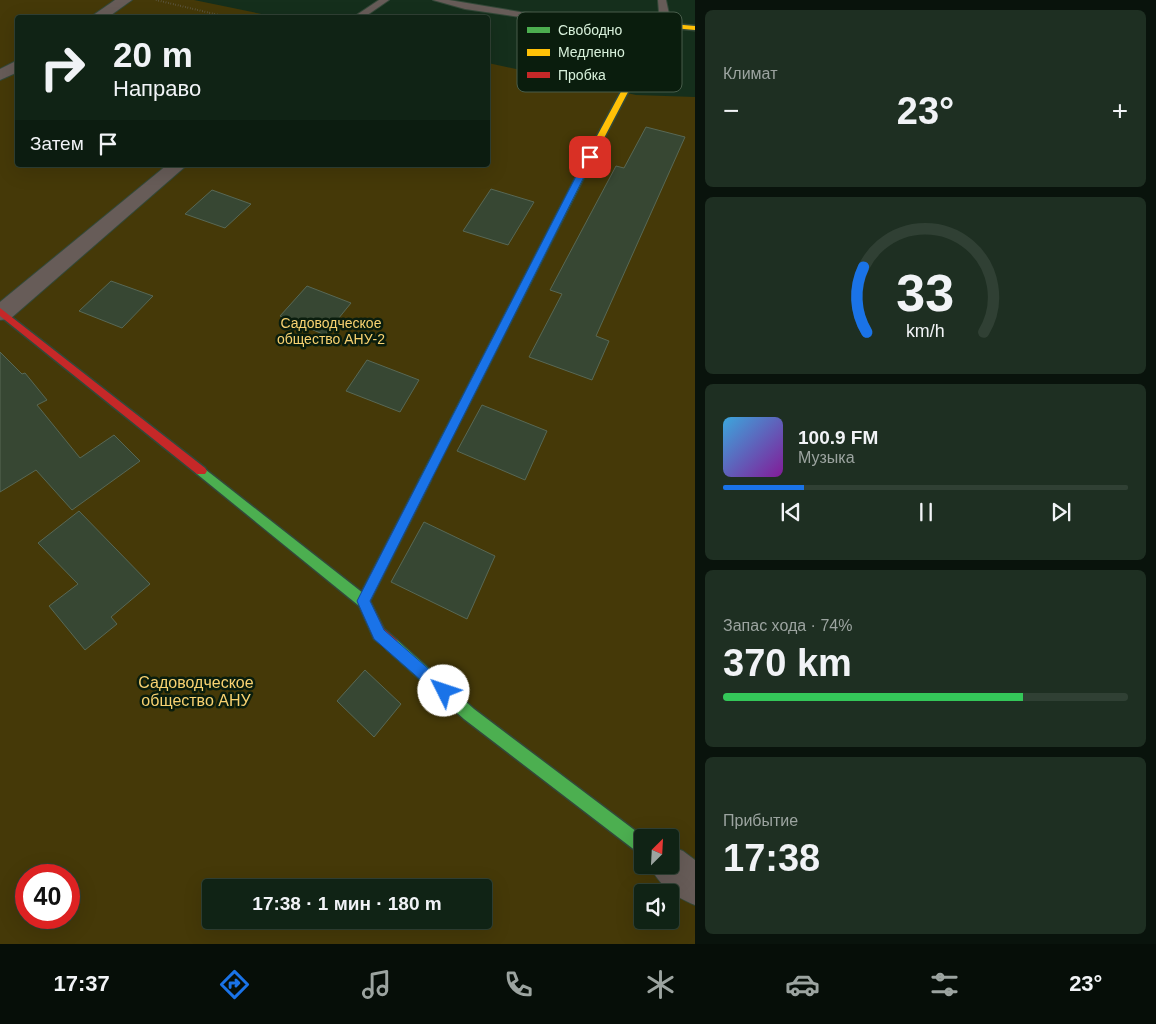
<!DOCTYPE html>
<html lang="ru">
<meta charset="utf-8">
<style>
:root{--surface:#102315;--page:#1e2f22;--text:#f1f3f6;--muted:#9ca4a0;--line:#304034;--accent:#1a73e8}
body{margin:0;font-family:Helvetica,sans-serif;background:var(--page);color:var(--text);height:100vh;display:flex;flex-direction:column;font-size:19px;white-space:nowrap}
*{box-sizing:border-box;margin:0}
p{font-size:16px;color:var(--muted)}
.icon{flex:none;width:28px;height:28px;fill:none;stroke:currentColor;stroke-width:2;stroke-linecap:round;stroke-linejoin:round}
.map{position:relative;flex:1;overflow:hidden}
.drawer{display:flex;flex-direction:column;gap:10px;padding:10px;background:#09130c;width:461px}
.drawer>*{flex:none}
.guide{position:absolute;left:15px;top:15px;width:475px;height:152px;border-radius:5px;box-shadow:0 5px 20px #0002,0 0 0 1px var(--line);background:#102315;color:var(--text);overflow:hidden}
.needle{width:32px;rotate:24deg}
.tools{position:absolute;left:634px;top:829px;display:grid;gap:10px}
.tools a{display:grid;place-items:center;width:45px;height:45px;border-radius:5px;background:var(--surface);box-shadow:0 5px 20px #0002,0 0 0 1px var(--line);font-size:25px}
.speed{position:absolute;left:15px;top:864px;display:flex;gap:10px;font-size:25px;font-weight:700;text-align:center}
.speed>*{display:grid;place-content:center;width:65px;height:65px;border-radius:50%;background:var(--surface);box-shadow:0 5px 20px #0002,0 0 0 1px var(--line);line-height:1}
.speed .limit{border:8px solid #d22;background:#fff;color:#111}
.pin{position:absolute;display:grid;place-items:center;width:42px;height:42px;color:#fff;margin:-21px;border-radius:10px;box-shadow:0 2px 8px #0006}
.me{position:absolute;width:55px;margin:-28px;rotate:311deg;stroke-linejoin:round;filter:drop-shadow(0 0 4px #0008)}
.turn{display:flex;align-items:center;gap:18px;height:105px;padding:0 15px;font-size:22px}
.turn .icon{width:65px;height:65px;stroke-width:2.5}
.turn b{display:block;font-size:35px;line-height:42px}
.then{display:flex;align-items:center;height:48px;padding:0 15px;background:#0003;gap:10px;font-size:19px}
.big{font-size:38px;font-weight:800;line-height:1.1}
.drawer .card{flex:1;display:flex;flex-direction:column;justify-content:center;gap:8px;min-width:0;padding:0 18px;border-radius:8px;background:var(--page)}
.drawer .dial{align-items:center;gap:0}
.dial svg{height:130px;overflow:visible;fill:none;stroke:var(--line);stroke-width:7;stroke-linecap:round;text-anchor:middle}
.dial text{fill:var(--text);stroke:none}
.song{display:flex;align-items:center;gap:15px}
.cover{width:60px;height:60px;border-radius:8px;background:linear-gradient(135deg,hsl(200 70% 55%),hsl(290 70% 35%))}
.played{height:5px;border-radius:2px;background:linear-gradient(90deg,var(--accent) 20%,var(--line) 20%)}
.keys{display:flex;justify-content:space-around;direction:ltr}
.heat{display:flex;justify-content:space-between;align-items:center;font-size:28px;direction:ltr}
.charge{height:8px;border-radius:4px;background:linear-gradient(90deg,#34c759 74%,var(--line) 0)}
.trip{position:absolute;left:202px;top:879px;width:290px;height:50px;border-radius:5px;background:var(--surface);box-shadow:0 5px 20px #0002,0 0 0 1px var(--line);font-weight:800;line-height:50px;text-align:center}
.menu{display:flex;height:80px;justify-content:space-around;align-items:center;background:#060e08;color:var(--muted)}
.menu .icon{width:35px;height:35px}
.menu .on{color:var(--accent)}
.menu b{font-size:22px;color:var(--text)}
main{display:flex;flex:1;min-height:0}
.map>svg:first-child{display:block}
.green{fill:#453908;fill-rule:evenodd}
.building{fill:#374733;stroke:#586855}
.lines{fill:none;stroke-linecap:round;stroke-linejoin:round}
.lane-casing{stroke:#334838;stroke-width:2}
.street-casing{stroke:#334838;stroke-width:2}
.fast-casing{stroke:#334838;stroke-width:3}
.slow-casing{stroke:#334838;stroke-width:3}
.jam-casing{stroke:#334838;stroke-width:3}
.path{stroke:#696861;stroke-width:2;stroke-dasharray:0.5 2;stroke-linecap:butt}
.lane{fill:#675c58;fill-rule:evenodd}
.street{fill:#675c58;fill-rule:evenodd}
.fast{fill:#4caf50;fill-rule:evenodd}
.slow{fill:#ffc107;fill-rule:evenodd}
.jam{fill:#c62828;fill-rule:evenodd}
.route{fill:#1a73e8;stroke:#114b97}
.labels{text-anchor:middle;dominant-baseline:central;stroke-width:5;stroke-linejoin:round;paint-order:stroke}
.park-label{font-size:14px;fill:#f8d271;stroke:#0a1d0d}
.near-park-label{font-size:16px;fill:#f8d271;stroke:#0a1d0d}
.key{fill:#0a1d0d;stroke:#485d4b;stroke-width:1}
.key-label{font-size:14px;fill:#d8f1db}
</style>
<main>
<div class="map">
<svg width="695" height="944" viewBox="0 0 695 944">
<rect width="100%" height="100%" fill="#152f1c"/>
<path class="green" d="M0 0H194L276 17 18 18V165H488V63L636 95 695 97V944H0ZM642 838H670V865H642ZM26 875H69V918H26ZM211 888H484V920H211ZM642 892H670V920H642Z"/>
<g class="building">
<polygon points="646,127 685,137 596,336 609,341 592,380 529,357 562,294 550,290 616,166 624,168"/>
<polygon points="491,189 534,202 508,245 463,231"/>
<polygon points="212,190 251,204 225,228 185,214"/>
<polygon points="111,281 153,296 122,328 79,311"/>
<polygon points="307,286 351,303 325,335 280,316"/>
<polygon points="0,352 22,374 25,373 47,400 37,405 80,458 114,435 140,461 72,510 36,470 0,492"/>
<polygon points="367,360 419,380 400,412 346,391"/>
<polygon points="482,405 547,431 525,480 457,451"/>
<polygon points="79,511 150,584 111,617 117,624 85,650 49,606 78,584 38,543"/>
<polygon points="424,522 495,556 467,619 391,582"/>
<polygon points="365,670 401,704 374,737 337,701"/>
</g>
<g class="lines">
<defs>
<g id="lane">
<polygon points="379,0 389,0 363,18 352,18"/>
<polygon points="433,0 449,0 520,12 651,22 659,13 658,0 666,0 669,14 661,22 665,25 660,28 520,17 465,9"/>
</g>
<g id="street">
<polygon points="115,0 132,0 107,18 89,18"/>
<polygon points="18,60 18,72 0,80 0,69"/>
<polygon points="167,165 187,165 10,319 0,320 0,302"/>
<path d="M670 846 683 851 695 860V905C675 897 658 885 650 865H670Z"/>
</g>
<g id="fast">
<polygon points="597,136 604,138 429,483 421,483 419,480 421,477"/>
<polygon points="201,466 368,597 369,601 368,605 363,607 358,605 197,474 195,471 197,468"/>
<polygon points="392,638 397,640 474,709 645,838 642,838 642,853 636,851 464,719 387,650 385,645 387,640"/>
</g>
<polygon id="slow" points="660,23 695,26 695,30 662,27 604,138 597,140 596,138 657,25"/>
<g id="jam">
<polygon points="0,308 205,468 207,471 205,474 197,474 0,316"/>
<polygon points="425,475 429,477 431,480 370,601 384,629 397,640 399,645 397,650 392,652 374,639 357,601 421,477"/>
</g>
</defs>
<use href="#lane" class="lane-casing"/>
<use href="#street" class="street-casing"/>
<use href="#fast" class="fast-casing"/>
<use href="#slow" class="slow-casing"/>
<use href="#jam" class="jam-casing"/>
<polyline class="path" points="156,0 231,18"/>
<use href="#lane" class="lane"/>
<use href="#street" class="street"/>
<use href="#fast" class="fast"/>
<use href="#slow" class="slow"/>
<use href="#jam" class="jam"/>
</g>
<polygon class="route" points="590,155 594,157 370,601 384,630 448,686 451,691 448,696 444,698 439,696 374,639 357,601 586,157"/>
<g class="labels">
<g class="park-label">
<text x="331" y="323">Садоводческое<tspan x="331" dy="16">общество АНУ-2</tspan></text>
</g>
<g class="near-park-label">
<text x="196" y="682">Садоводческое<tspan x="196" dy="18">общество АНУ</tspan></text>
</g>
</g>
<rect x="517" y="12" width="165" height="80" rx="8" class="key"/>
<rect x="527" y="27" width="23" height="6" fill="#4caf50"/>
<rect x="527" y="49" width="23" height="7" fill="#ffc107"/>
<rect x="527" y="72" width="23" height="6" fill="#c62828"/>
<g class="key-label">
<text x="558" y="35">Свободно</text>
<text x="558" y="57">Медленно</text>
<text x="558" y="80">Пробка</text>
</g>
</svg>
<div class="tools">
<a><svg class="needle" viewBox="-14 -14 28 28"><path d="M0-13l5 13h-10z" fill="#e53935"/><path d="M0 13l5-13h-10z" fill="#9ca4a0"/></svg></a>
<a><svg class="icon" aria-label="sound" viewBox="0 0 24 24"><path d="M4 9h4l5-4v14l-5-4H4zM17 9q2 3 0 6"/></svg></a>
</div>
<div class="speed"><div class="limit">40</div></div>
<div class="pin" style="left:590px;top:157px;background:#d93025"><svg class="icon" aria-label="arrive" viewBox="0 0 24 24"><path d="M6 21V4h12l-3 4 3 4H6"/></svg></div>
<svg class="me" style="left:444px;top:691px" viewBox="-20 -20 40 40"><circle r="19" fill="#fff"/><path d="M0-13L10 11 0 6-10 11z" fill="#1a73e8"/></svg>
<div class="trip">17:38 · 1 мин · 180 m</div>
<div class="guide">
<div class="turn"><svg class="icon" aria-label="right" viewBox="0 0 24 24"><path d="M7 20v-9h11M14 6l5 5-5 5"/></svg><div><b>20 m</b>Направо</div></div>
<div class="then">Затем<svg class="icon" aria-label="arrive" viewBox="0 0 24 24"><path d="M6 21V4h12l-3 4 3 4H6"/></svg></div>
</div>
</div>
<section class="drawer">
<div class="card"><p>Климат</p>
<div class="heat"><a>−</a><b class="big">23°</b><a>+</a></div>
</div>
<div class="card dial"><svg viewBox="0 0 100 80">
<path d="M14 69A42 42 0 1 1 86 69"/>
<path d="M14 69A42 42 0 0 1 12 29" stroke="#1a73e8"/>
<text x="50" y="56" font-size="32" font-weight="700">33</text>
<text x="50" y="72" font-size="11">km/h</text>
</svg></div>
<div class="card">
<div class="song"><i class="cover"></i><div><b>100.9 FM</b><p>Музыка</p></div></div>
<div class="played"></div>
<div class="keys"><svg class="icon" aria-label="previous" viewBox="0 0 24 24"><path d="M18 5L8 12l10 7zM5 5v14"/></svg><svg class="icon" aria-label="pause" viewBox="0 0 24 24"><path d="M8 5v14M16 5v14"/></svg><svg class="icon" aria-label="next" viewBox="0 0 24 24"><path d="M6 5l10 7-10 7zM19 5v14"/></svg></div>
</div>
<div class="card"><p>Запас хода · 74%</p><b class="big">370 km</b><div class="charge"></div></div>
<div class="card"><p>Прибытие</p><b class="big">17:38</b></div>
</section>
</main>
<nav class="menu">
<b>17:37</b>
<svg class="icon on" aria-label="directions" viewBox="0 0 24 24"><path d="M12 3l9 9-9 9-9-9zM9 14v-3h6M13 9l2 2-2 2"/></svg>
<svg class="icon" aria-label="music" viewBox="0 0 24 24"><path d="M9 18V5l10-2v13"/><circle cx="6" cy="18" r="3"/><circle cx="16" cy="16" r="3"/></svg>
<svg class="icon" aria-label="phone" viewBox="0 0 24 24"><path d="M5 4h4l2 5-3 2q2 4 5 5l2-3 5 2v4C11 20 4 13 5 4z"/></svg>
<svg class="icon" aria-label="climate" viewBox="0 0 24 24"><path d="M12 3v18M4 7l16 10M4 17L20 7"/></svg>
<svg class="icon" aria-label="car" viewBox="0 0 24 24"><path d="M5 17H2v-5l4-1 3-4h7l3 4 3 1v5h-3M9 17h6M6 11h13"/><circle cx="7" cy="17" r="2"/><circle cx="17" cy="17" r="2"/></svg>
<svg class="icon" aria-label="filters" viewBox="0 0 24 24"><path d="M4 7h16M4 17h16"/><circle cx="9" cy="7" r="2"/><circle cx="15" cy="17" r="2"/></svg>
<b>23°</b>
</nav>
